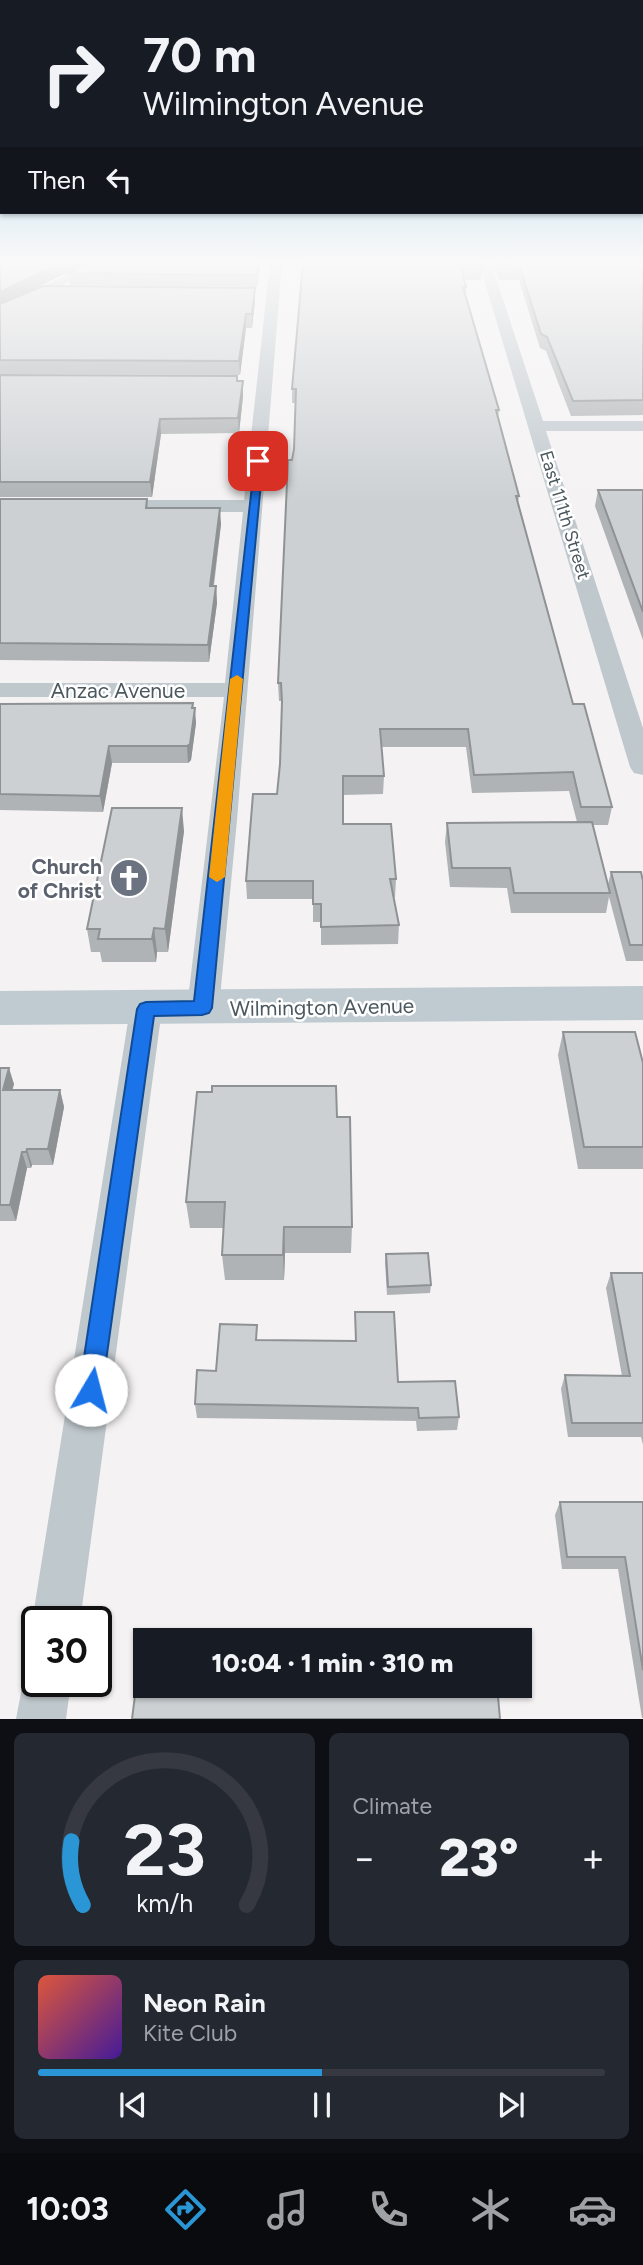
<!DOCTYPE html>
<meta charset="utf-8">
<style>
:root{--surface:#171b24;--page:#242831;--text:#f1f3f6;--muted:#9ea1a6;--line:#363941;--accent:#2b96d5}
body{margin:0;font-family:Figtree,sans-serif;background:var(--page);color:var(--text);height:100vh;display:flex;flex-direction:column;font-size:26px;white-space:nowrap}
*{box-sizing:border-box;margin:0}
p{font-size:23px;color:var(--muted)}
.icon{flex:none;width:38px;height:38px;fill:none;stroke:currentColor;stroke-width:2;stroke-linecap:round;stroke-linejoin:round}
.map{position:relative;height:1719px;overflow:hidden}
.side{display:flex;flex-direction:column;gap:14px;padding:14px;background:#0d0f14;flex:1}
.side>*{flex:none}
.hud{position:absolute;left:0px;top:0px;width:644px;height:214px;box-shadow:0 2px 5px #0004;background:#171b24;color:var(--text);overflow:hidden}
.speed{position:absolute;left:21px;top:1606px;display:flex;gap:14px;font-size:35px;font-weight:700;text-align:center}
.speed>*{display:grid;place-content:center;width:91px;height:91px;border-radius:50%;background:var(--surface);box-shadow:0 2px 5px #0004;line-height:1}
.speed .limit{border:4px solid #111;border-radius:10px;background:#fff;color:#111}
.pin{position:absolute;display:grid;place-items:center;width:60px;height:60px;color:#fff;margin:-30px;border-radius:14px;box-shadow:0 4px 10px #0006}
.me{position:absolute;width:77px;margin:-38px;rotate:8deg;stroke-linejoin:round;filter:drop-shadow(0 0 5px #0008)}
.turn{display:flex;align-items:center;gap:24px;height:147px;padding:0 28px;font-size:32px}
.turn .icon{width:91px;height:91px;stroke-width:2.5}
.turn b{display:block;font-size:49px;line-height:60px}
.then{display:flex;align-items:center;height:66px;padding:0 28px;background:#0003;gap:14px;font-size:26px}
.big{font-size:52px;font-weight:800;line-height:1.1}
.side .widget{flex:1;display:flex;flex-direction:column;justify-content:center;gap:10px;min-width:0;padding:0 24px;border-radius:10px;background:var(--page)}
.side .dial{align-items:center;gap:0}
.dial svg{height:182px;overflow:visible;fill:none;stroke:var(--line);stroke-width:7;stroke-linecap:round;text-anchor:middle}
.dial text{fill:var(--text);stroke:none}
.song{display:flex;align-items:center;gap:21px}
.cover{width:84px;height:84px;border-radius:10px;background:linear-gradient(135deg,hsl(10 70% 55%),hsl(260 70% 35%))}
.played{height:7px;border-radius:4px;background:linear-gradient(90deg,var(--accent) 50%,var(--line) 50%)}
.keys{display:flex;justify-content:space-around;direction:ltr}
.heat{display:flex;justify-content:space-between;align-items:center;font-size:38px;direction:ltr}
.side .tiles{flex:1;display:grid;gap:14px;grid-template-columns:1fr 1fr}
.widget:last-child{grid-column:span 2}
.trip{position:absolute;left:133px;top:1628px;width:399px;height:70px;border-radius:0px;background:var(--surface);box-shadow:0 2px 5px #0004;font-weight:800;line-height:70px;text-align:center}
.tab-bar{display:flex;height:112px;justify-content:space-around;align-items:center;background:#090b0e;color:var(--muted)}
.tab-bar .icon{width:49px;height:49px}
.tab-bar .selected{color:var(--accent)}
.tab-bar b{font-size:32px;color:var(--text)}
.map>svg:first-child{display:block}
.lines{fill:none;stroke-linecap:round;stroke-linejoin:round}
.minor{fill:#bfc8cd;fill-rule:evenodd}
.secondary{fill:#bfcbd1;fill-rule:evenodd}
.wall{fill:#afb3b5}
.shaded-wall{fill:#8f9294}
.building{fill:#ccd0d3;stroke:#8f9294;stroke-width:2}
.route{fill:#1a73e8;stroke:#114b97;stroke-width:2}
.slow{fill:#f59e0b}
.labels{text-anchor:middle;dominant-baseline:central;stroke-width:5;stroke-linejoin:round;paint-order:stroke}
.far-street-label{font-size:18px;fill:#4b585d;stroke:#fff}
.street-label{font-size:21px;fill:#4b585d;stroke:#fff}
.worship-label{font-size:21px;font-weight:bold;fill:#5b616d;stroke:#fff;text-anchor:end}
</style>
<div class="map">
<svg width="643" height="1719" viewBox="0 0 643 1719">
<rect width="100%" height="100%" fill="#f4f2f2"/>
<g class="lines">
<g class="minor">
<polygon points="91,263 107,263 0,316 0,307"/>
<polygon points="270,263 282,263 237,820 219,1008 214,1017 203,1020 192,1017 187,1008 224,697 0,697 0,683 225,683 243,512 111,512 101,506 111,500 244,500"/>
<polygon points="479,263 491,263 543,421 643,421 643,431 546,431 643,728 643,775 634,773 630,767"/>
<polygon points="146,997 157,1000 162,1009 80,1622 37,1622 37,1633 32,1622 130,1009 135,1000"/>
<polygon points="37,1662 37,1682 71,1682 66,1719 16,1719 23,1682 30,1665"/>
</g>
<polygon class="secondary" points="643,986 643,1020 0,1025 0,991"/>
</g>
<g class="wall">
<polygon points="0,263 86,263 25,293 255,301 252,328 246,328 240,375 0,374"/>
<polygon points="87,263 260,263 257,287 70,285 69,273"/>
<polygon points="303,263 482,267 481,280 464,280 466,287 466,295 499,410 498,417 519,496 518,503 573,704 612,807 608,825 593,825 608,884 611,872 643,881 643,961 626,961 609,897 606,913 511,913 507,888 450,887 445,842 447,823 577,822 569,791 472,793 466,747 381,747 384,776 383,794 343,795 343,824 396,879 395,897 394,897 399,925 398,944 321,945 321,922 313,922 313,899 247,899 246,881 277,794 280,764 282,707 282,701 279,701 278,683 292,460 294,449 296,403 292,403 292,389"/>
<polygon points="493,263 643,263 643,415 571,416 546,351 540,348 519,280 499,280"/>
<polygon points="0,375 237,381 243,396 239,433 161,434 152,497 0,497"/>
<polygon points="598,490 643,490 643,640 595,506"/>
<polygon points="0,499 147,499 148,508 221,524 214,586 216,586 217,603 209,662 0,660"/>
<polygon points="0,704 193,708 196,723 191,760 188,763 112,763 103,812 0,810"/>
<polygon points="184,831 168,952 157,952 156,962 102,962 100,952 91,952 87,929"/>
<polygon points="563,1032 643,1063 643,1169 578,1169 558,1055"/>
<polygon points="0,1068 14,1084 12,1090 60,1090 64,1107 53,1165 32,1165 31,1168 27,1168 16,1221 0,1221"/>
<polygon points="337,1117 352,1227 351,1253 285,1253 284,1280 225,1280 222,1255 224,1228 190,1228 186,1202"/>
<polygon points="386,1254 431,1285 430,1293 387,1295 385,1262"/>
<polygon points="611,1273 643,1273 643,1445 641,1437 568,1437 561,1389 565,1375 622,1376 606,1288"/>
<polygon points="355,1312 398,1382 459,1417 457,1430 417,1431 416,1421 197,1418 195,1404 216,1371 355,1341"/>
<polygon points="560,1502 643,1502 643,1718 642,1718 618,1569 562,1569 555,1515"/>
</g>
<g class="shaded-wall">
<polygon points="59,263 86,263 0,306 0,292"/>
<polygon points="258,263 260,263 257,287 257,275"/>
<polygon points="255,288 255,301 252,328 252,314"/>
<polygon points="246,314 246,328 240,375 239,361"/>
<polygon points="243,381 243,396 239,433 238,418"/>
<polygon points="160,419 161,434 152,497 150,482"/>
<polygon points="220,508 221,524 211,603 210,586"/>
<polygon points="216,586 217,603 209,662 208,645"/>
<polygon points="193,703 194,714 195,708 196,723 191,760 188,763 187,746"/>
<polygon points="109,746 112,763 103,812 100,796"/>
<polygon points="182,808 184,831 168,952 165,929"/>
<polygon points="154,928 157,952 156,962 152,939"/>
<polygon points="9,1068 14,1084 8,1107 3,1090"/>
<polygon points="60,1090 64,1107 53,1165 48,1149"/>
<polygon points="27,1149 32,1165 31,1168 26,1152"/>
<polygon points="22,1152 27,1168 16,1221 10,1205"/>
<polygon points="284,1227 285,1253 284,1280 283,1255"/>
</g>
<g class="building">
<polygon points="0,263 59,263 0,292"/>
<polygon points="87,263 258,263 257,275 69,273"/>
<polygon points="303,263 481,263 482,267 461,267 466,287 463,287 499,410 496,410 519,496 516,496 573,704 584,704 612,807 581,807 573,772 474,775 468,729 380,729 384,776 343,776 343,824 391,824 396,879 390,879 399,925 321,927 321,904 313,904 313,881 246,881 253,794 277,794 280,764 282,702 281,683 278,683 288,460 292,460 294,449 296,389 292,389"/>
<polygon points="499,263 643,263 643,400 573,401 547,337 541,334 520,268 501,267"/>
<polygon points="43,286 255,288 252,314 246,314 239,361 0,360 0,304"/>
<polygon points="0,375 237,376 237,381 243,381 238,418 160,419 150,482 0,482"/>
<polygon points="598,490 643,490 643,612"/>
<polygon points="0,499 147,499 146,508 220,508 210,586 216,586 208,645 0,643"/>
<polygon points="193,703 192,708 195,708 190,744 187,746 109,746 100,796 0,794 0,704"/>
<polygon points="112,808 182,808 165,929 154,928 152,939 98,939 100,929 87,929"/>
<polygon points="592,822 610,893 514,893 510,868 452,868 447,823"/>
<polygon points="611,872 641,872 643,881 643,945 630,945"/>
<polygon points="563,1032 635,1032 643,1063 643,1147 584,1147"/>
<polygon points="0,1068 9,1068 3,1090 60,1090 48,1149 27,1149 26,1152 22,1152 10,1205 0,1205"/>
<polygon points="212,1086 336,1086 337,1117 350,1117 352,1227 284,1227 283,1255 222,1255 225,1202 186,1202 197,1092 212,1092"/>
<polygon points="428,1253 431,1285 388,1287 386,1254"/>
<polygon points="611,1273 643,1273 643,1423 572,1423 565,1375 630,1376"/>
<polygon points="355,1312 394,1312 398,1382 455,1381 459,1417 419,1418 418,1408 195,1404 197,1370 216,1371 220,1324 257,1325 256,1340 356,1341"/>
<polygon points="560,1502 643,1502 643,1670 625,1557 567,1557"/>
<polygon points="137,1680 145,1680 145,1685 497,1685 500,1719 132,1719"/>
</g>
<linearGradient id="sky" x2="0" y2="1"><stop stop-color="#87c7e7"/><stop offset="0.52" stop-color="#faf9f9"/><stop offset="1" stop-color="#faf9f9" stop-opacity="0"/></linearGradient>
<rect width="643" height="504" fill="url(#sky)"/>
<polygon class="route" points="255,459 263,461 212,1008 209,1013 202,1015 154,1016 102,1390 99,1399 91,1402 82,1399 79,1390 137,1009 140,1004 146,1002 194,1001"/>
<polygon class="slow" points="237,675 243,679 225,877 217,882 209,877 230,679"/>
<defs>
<symbol id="church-disc" viewBox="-11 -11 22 22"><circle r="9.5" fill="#6b7280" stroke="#fff"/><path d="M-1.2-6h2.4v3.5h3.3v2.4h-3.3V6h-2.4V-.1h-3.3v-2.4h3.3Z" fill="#fff"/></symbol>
</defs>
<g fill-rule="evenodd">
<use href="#church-disc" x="107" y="856" width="44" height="44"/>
</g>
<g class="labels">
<g class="far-street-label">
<text transform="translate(565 515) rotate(73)">East 111th Street</text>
</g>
<g class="street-label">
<text x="118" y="690">Anzac Avenue</text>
<text transform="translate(322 1007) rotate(-1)">Wilmington Avenue</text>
</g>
<g class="worship-label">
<text x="102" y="866">Church<tspan x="102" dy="24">of Christ</tspan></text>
</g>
</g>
</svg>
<div class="speed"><div class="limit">30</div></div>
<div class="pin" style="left:258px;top:461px;background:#d93025"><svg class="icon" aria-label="arrive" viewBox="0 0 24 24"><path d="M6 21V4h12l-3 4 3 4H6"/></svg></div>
<svg class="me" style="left:91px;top:1390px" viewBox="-20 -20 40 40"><circle r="19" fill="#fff"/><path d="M0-13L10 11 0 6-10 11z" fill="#1a73e8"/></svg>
<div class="trip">10:04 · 1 min · 310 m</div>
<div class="hud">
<div class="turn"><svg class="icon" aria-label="right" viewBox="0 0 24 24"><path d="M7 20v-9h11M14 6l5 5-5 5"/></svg><div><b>70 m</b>Wilmington Avenue</div></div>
<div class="then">Then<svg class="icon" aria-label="left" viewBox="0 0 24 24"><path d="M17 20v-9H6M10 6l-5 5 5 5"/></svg></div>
</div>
</div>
<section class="side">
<div class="tiles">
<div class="widget dial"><svg viewBox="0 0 100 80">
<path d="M14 69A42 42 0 1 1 86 69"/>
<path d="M14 69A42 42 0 0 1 9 41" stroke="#2b96d5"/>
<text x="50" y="56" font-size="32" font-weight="700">23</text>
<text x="50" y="72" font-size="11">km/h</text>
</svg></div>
<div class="widget"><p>Climate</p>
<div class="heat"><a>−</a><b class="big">23°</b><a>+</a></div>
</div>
<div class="widget">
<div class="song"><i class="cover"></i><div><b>Neon Rain</b><p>Kite Club</p></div></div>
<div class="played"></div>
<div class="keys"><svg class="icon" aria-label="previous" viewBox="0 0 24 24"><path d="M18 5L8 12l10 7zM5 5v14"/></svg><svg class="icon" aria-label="pause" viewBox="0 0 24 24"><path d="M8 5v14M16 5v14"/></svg><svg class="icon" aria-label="next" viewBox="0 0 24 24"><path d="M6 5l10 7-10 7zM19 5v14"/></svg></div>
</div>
</div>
</section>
<nav class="tab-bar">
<b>10:03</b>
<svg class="icon selected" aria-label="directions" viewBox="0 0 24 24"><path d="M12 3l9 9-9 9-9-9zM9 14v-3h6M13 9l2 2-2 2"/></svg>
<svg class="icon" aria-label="music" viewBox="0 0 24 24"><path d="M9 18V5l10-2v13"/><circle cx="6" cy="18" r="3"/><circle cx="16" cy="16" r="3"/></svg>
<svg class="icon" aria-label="phone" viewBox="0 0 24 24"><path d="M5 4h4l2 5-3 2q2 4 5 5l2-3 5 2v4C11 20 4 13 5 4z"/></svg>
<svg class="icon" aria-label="climate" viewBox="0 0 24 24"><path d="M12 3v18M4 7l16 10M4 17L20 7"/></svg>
<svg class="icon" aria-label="car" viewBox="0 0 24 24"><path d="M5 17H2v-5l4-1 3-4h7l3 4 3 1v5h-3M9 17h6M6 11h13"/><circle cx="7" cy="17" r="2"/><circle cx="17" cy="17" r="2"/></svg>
</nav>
